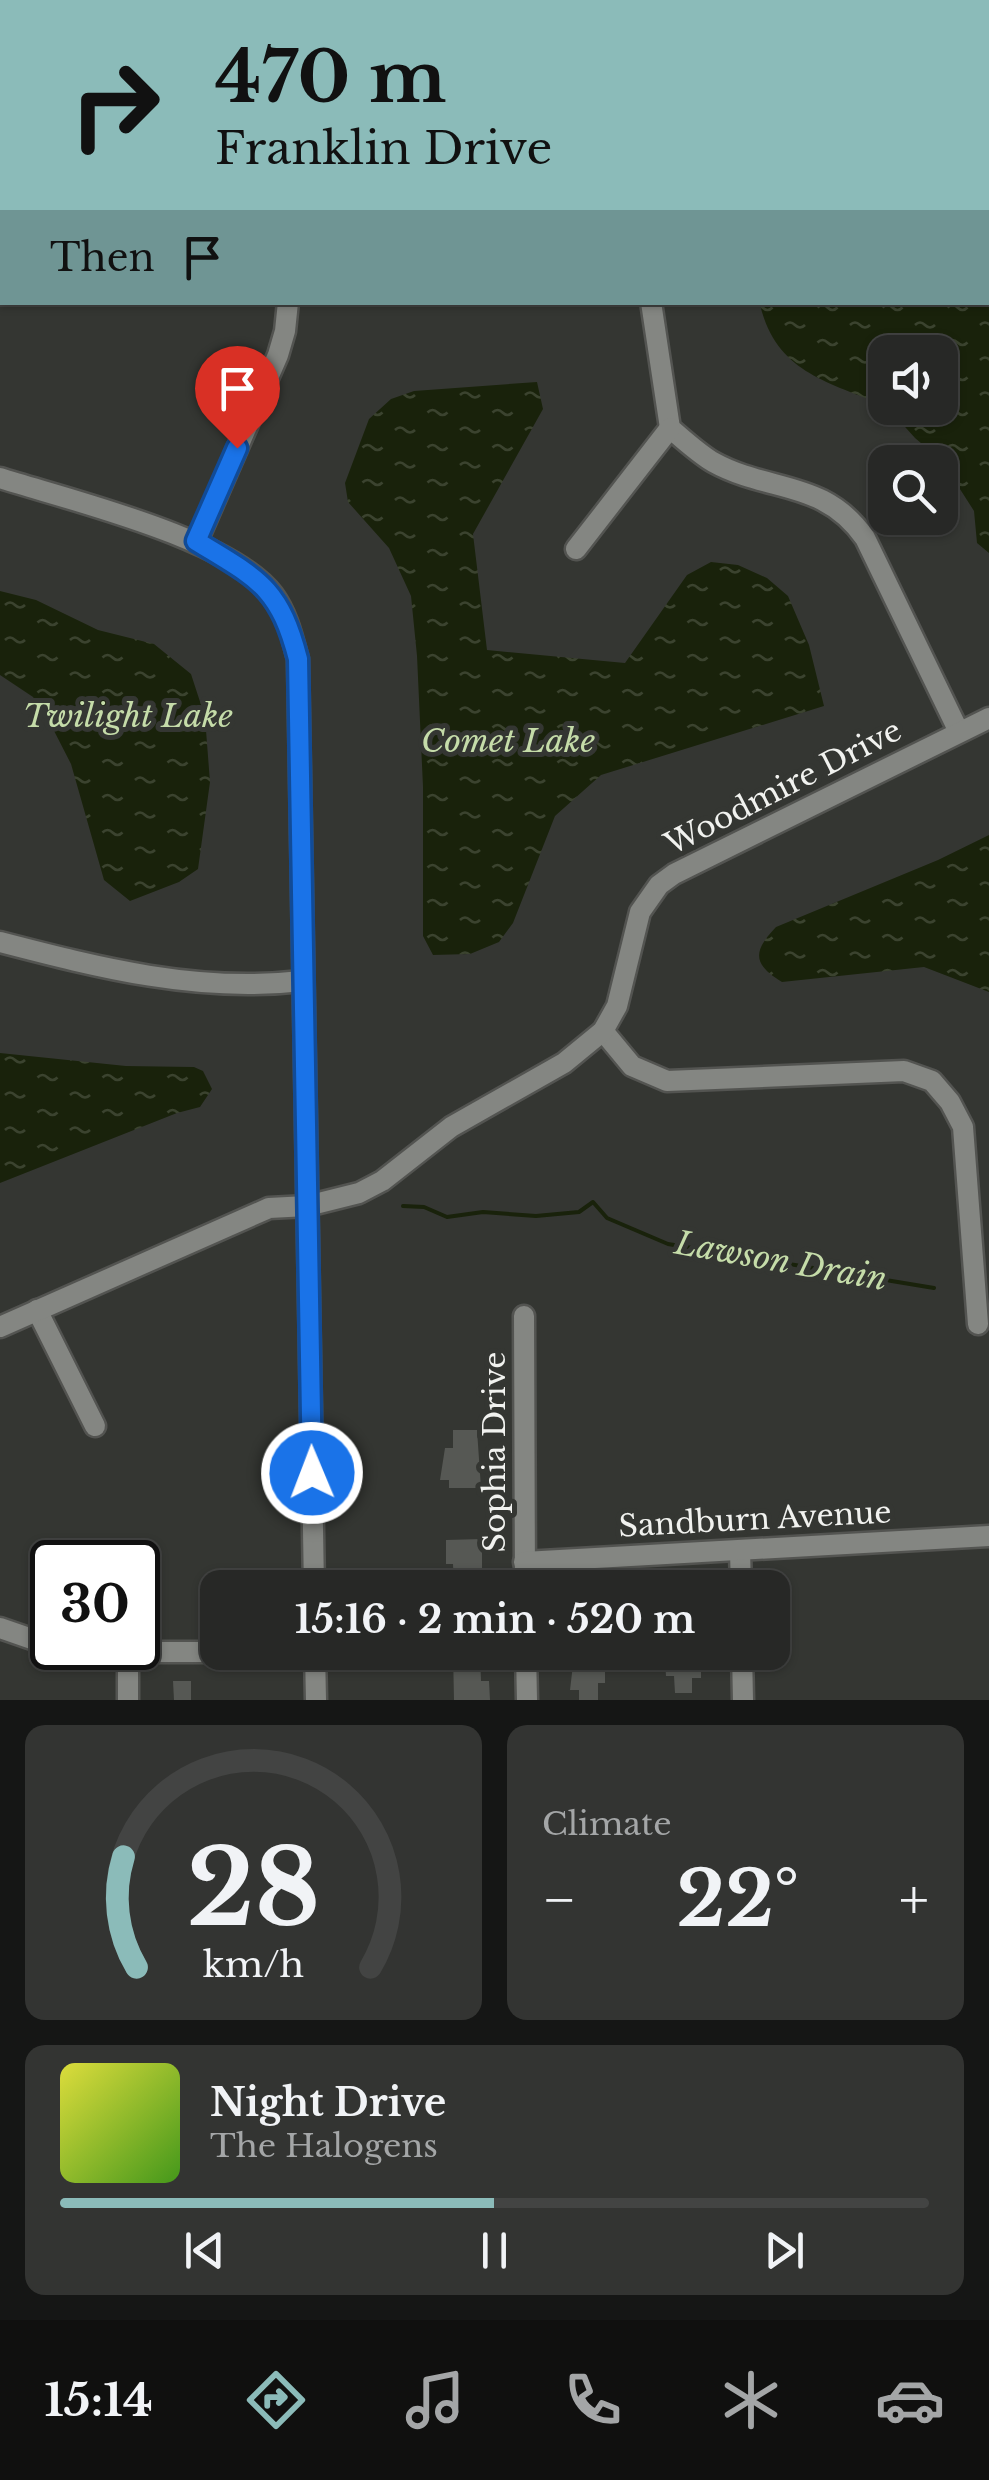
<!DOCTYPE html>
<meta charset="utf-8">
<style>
:root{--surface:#272826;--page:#333432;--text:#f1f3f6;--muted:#a4a6a7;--line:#434443;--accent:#8bbbb9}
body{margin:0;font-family:"Libre Baskerville",serif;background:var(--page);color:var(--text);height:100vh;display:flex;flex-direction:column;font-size:38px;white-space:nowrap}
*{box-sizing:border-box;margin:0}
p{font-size:32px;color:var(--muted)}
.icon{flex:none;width:55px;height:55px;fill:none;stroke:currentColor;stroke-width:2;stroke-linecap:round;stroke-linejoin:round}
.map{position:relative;height:1700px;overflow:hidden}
.panel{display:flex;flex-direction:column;gap:25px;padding:25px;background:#151615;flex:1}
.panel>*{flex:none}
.guide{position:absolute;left:0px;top:0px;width:990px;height:305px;box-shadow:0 2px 8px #0004,0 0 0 2px var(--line);background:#8bbbb9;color:#111;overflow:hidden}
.buttons{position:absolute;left:868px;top:335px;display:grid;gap:20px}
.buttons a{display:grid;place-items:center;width:90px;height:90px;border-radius:20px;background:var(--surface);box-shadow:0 2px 8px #0004,0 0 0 2px var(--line);font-size:50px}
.speed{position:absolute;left:30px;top:1540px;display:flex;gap:20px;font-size:50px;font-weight:700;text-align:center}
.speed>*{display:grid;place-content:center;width:130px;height:130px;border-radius:50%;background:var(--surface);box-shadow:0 2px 8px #0004,0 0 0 2px var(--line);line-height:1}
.speed .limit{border:5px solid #111;border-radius:15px;background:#fff;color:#111}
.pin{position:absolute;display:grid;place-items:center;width:85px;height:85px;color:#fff;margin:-102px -42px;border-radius:50% 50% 50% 0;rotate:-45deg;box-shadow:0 0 10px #0007}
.pin .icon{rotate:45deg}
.me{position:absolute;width:110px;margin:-55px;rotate:359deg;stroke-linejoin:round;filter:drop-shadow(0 0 8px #0008)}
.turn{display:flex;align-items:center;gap:35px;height:210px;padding:0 50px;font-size:45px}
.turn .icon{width:130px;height:130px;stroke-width:2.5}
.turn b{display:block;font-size:70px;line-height:85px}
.then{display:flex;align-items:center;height:95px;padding:0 50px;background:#0003;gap:20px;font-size:38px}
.big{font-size:75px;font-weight:700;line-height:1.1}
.panel .tile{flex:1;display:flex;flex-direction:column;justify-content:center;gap:15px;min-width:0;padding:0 35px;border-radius:20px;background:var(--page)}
.panel .dial{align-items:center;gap:0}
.dial svg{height:260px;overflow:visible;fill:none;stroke:var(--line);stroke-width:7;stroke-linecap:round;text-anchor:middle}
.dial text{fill:var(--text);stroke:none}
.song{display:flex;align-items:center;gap:30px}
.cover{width:120px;height:120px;border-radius:15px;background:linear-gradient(135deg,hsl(60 70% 55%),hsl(100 70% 35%))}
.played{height:10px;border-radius:5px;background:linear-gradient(90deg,var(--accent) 50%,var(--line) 50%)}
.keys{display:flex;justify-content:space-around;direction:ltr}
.heat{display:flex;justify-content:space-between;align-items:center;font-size:55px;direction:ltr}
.panel .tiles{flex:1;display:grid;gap:25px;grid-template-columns:1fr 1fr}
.tile:last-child{grid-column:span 2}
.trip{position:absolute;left:200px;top:1570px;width:590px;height:100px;border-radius:20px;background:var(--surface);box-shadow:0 2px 8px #0004,0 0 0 2px var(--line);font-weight:700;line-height:100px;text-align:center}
.tab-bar{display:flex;height:160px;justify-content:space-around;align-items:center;background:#10100f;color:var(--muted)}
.tab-bar .icon{width:70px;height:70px}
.tab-bar .current{color:var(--accent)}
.tab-bar b{font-size:45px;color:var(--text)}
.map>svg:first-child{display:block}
.water{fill:url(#water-ripples)}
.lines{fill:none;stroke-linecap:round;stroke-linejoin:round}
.stream{stroke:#19220b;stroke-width:4}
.building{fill:#565854}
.minor-casing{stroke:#535451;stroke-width:25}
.minor{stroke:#848682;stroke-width:20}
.route-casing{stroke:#114b97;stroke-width:25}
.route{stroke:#1a73e8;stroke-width:18}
.labels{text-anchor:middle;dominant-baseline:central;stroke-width:10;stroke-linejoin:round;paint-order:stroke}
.street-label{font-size:30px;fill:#f1f2ef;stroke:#343632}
.water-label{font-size:32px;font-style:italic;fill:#c5dca9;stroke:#343632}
</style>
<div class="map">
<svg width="989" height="1700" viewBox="0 0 989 1700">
<defs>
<pattern id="water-ripples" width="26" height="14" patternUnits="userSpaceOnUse" patternTransform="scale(2.5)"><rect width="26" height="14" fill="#19220b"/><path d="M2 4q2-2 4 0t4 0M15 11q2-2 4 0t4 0" fill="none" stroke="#3b432f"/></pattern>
</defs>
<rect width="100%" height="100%" fill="#343632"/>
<g class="water">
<path d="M988 275H989V553L977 543 974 511 942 461 915 438 888 408H940V352H885V406C827 381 777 373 760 305V302H988Z"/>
<polygon points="537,382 543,409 473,534 487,650 625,663 687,575 711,562 738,565 767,578 788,596 809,645 824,706 601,775 555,816 513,923 499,942 470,954 433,955 423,936 423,787 417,656 411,596 389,548 348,502 345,483 369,419 391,399 414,391"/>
<polygon points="0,591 36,600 98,630 154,644 191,674 205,717 210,782 198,869 179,882 130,901 104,880 71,764 51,725 33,697 0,675"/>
<path d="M989 835V992L924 967 782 982C752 964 753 951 776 927L938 860Z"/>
<polygon points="0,1053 126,1066 194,1067 203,1071 212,1089 200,1107 177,1113 0,1183"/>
</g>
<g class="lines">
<polyline class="stream" points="403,1206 424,1207 447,1217 483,1212 536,1216 579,1212 593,1202 607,1218 668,1244 934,1288"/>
</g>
<g class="building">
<polygon points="453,1430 477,1430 481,1488 449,1488 449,1480 440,1480 445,1448 453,1448"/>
<polygon points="482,1539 482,1571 477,1571 477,1587 454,1588 453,1564 446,1564 446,1540"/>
<polygon points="453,1652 480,1652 481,1681 489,1681 490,1700 454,1700"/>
<polygon points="673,1652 696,1652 696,1662 701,1662 701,1678 692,1678 692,1693 675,1693 674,1676 666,1676 665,1662 674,1661"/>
<polygon points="574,1656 598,1656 598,1668 605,1668 605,1683 598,1683 598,1700 579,1700 579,1690 570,1690"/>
<polygon points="173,1681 191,1681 191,1700 174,1700"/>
</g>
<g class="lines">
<defs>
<g id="minor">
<polyline points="281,0 281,2"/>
<polyline points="622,2 622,0"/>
<polyline points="988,170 989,170"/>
<polyline points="0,257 2,257"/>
<path d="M651 302 670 428C684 440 698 453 713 462 769 493 824 479 865 538L959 732"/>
<path d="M0 478C69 500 230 538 273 595 287 614 292 637 298 659L314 1588"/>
<polyline points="197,541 278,355 285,331 288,302"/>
<polyline points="576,549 670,428"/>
<path d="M0 942C100 968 198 993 302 981"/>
<polyline points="603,1031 632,1066 667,1081 904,1071 932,1081 950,1102 963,1127 978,1324"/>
<polyline points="37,1310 95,1426"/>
<polyline points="524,1316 525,1588"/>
<polyline points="0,1327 269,1208 307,1206 359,1193 382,1181 451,1127 564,1063 603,1031 617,1006 640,912 659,885 674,874 989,718"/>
<polyline points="740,1551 741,1588"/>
<polyline points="524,1562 989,1536"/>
<polyline points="0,1628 52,1646"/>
<polyline points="57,1648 76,1652 218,1652"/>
<polyline points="315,1652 316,1700"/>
<polyline points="526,1652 527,1700"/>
<polyline points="742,1652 743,1700"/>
<polyline points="128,1653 128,1700"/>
</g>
</defs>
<use href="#minor" class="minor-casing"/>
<use href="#minor" class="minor"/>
</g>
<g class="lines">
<defs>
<path id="route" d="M237 448 196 541C258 579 279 586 298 659L312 1473"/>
</defs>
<use href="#route" class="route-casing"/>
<use href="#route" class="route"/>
</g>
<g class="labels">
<g class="street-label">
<text transform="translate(783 787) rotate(-27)">Woodmire Drive</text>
<text transform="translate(494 1452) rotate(-90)">Sophia Drive</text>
<text transform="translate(755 1519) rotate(-3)">Sandburn Avenue</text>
</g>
<g class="water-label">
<text x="128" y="716">Twilight Lake</text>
<text x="508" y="741">Comet Lake</text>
<text transform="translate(781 1261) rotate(10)">Lawson Drain</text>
</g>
</g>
</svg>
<div class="buttons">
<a><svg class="icon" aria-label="sound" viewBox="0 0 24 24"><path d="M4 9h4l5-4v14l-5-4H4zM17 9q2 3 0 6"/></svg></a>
<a><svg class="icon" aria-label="search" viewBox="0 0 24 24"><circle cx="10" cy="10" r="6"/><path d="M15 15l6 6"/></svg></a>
</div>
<div class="speed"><div class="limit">30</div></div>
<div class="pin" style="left:237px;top:448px;background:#d93025"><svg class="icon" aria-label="arrive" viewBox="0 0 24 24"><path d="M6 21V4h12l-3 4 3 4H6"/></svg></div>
<svg class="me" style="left:312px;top:1473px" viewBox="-20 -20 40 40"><circle r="17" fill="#1a73e8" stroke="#fff" stroke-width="3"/><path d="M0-11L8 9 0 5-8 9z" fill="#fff"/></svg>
<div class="trip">15:16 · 2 min · 520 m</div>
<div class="guide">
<div class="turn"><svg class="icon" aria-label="right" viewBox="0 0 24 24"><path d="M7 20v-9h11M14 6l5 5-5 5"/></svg><div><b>470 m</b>Franklin Drive</div></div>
<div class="then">Then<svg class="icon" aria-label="arrive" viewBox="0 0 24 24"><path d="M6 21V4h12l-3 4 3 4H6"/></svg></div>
</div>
</div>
<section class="panel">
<div class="tiles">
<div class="tile dial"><svg viewBox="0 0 100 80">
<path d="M14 69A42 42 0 1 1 86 69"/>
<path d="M14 69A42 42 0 0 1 10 35" stroke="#8bbbb9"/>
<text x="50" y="56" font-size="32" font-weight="700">28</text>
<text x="50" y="72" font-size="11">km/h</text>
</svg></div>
<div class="tile"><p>Climate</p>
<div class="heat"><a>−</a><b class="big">22°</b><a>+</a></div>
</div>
<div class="tile">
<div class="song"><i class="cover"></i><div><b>Night Drive</b><p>The Halogens</p></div></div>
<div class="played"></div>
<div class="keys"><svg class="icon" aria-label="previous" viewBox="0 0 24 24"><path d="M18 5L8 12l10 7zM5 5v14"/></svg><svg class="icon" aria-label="pause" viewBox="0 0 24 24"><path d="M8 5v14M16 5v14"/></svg><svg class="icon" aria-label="next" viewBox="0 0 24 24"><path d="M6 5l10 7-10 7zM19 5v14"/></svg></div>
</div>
</div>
</section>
<nav class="tab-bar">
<b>15:14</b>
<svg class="icon current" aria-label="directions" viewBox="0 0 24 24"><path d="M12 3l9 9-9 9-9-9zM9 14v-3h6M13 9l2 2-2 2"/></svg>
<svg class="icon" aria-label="music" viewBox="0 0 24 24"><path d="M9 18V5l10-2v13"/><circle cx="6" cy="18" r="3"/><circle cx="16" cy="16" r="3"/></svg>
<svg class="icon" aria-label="phone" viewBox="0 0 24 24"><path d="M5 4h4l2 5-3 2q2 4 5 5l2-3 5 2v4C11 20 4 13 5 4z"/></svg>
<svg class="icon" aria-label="climate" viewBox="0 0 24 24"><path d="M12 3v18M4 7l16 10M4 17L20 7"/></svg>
<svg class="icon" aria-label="car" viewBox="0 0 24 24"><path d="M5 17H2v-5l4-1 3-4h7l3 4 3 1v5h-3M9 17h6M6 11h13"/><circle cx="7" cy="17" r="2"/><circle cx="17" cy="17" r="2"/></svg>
</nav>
